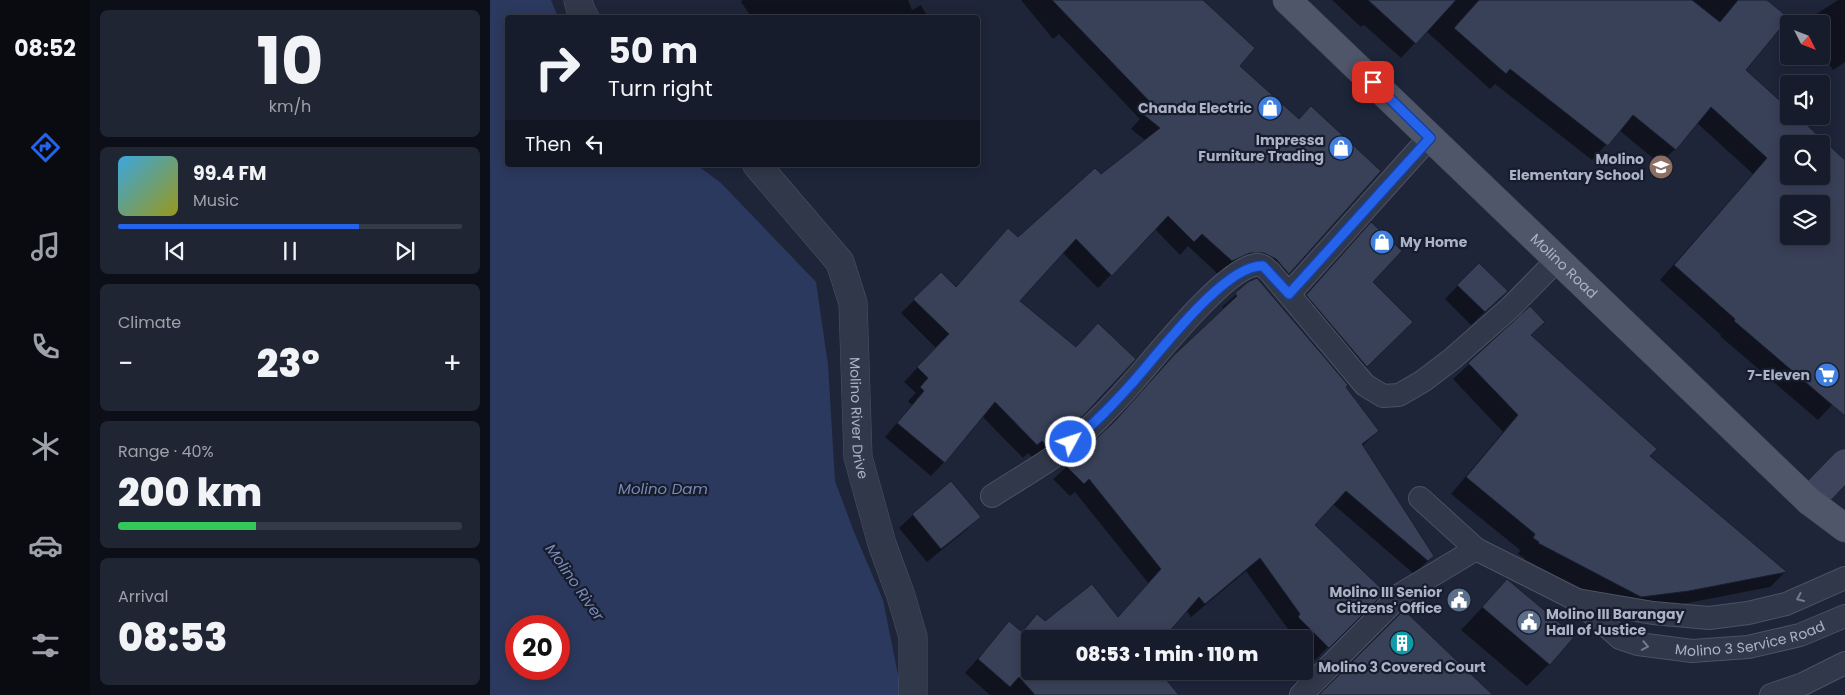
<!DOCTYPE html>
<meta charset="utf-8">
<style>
:root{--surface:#161c2b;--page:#1f2533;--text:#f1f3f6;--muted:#9ea1a9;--line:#353a47;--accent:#2563eb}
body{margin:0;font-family:Poppins,sans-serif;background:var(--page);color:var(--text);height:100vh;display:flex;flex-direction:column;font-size:19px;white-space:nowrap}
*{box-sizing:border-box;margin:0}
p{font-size:16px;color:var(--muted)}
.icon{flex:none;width:28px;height:28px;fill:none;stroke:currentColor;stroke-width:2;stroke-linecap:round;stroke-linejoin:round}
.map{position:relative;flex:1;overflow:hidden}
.panel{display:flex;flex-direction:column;gap:10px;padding:10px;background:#0c0f18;width:400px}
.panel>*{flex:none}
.top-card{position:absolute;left:15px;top:15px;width:475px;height:152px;border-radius:5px;box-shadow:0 2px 12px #0003,0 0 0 1px var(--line);background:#161c2b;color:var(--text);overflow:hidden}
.needle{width:32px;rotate:132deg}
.buttons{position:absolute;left:1290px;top:15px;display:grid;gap:10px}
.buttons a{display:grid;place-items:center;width:50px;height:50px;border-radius:5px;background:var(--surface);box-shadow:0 2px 12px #0003,0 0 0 1px var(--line);font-size:25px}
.speed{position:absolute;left:15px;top:615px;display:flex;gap:10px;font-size:25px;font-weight:700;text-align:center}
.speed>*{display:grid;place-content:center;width:65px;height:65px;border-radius:50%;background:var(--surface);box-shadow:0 2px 12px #0003,0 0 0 1px var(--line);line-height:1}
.speed .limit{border:8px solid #d22;background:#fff;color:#111}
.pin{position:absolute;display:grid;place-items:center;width:42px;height:42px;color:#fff;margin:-21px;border-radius:10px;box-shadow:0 2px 8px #0006}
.me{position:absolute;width:55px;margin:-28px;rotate:50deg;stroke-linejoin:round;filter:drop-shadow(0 0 4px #0008)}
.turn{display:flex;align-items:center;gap:18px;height:105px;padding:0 20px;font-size:22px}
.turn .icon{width:65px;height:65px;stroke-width:2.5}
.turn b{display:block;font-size:35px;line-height:42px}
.then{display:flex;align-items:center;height:48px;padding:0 20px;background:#0003;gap:10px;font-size:19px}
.big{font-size:38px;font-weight:800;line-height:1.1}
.panel .tile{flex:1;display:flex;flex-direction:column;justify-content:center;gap:8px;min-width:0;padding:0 18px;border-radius:8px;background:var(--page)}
.panel .dial{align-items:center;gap:0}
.dial b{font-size:65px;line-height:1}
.song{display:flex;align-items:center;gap:15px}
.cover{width:60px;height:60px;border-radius:8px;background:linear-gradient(135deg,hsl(200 70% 55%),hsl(60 70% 35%))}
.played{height:5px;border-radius:2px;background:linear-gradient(90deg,var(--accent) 70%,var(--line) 70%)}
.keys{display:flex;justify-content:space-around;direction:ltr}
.heat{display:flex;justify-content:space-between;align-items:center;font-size:28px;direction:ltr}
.charge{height:8px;border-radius:4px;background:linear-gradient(90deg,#34c759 40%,var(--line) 0)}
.trip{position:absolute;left:531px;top:630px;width:292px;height:50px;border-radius:5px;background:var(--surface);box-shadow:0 2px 12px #0003,0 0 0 1px var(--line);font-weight:800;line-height:50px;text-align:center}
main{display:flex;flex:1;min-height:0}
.tabs{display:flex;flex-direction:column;width:90px;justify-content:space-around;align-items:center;background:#090b11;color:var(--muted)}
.tabs .icon{width:35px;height:35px}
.tabs .selected{color:var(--accent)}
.tabs b{font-size:22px;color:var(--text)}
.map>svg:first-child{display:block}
.water{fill:#2c395e;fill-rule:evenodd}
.shadow{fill:#0007;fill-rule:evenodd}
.building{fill:#394159;stroke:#191f30;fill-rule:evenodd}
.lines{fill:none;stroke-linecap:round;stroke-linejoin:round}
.service-casing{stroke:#4c5264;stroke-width:24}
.tertiary-casing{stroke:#4c5264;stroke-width:29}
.secondary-casing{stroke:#4c5264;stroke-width:29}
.primary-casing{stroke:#3b4153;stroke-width:29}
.service{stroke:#313849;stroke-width:22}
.tertiary{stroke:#313849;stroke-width:28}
.secondary{stroke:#3f455d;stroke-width:28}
.primary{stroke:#4f566a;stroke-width:28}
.oneway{stroke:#747b8e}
.route-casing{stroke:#184099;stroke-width:12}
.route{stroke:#2563eb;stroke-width:9}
.labels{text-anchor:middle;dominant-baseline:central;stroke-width:4.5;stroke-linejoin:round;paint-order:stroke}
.poi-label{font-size:14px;font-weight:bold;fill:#abb2c6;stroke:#171d2d;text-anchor:end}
.street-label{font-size:14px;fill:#abb2c6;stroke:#171d2d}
.water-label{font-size:15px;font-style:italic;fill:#7889b6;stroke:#171d2d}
</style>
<main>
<nav class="tabs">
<b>08:52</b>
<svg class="icon selected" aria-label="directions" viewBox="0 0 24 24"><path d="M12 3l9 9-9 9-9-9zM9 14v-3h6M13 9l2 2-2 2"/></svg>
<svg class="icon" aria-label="music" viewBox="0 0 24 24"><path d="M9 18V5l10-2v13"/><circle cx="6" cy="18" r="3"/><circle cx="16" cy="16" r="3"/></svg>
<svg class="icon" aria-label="phone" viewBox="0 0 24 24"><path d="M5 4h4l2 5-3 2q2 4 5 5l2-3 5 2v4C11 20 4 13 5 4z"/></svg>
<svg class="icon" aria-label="climate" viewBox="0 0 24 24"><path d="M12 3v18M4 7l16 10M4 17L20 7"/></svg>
<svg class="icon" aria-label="car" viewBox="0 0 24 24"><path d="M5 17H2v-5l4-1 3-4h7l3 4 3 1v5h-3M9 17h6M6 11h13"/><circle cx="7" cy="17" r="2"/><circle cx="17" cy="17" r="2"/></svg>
<svg class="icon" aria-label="filters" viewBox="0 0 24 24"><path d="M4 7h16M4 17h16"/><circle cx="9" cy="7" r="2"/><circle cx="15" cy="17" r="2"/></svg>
</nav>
<section class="panel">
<div class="tile dial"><b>10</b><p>km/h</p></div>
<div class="tile">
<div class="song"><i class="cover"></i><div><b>99.4 FM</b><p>Music</p></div></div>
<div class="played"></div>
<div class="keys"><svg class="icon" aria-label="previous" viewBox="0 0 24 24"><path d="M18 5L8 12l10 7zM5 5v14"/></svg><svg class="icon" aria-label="pause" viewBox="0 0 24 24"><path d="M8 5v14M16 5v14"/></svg><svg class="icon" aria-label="next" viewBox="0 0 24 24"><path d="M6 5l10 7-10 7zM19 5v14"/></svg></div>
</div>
<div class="tile"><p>Climate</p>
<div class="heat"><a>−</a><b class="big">23°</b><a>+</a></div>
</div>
<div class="tile"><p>Range · 40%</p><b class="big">200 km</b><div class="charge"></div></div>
<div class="tile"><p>Arrival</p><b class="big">08:53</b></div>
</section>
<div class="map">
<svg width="1355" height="695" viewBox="0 0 1355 695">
<rect width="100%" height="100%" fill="#1e2539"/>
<path class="water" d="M0 0H61L68 17 18 18V165H207L231 183 326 282 338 365 345 481 364 532 393 600 412 695H0ZM26 626H69V669H26Z"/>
<g class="shadow">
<polygon points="253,0 418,0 422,10 431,5 438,18 262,18 251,2"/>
<polygon points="531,0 711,0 748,66 809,120 890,172 785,287 772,273 728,274 698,246 690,255 665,229 608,288 572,252 528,302 593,414 579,428 543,458 538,453 533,458 492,416 454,462 441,476 395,437 422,405 418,401 426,393 414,382 446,348 411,313 451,274 465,288 518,230 528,239 656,141 641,129 650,119 569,34 563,39"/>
<path d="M842 0H1275L1254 71 1299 116 1354 160 1355 159V391L1328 420 1230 336 1231 335 1170 280 1263 174 1207 123 1185 149 1170 164 1129 130 1102 160 1005 84 1000 89 936 31 911 58 874 25 871 27ZM1299 144H1331V176H1299ZM1299 204H1331V236H1299Z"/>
<polygon points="1348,0 1355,0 1355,62 1343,70 1331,52 1331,24 1318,24 1328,13"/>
<polygon points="868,237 881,282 921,322 863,379 804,309"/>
<polygon points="989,264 1003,304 981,325 955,299"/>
<polygon points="759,283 855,387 888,431 872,446 943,556 924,574 843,504 824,525 893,592 825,660 815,650 815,639 803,639 795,631 798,629 756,571 701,617 696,610 540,639 540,671 688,695 500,695 475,673 519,623 531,633 547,616 555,623 627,618 659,584 585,492 580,496 563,479 615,432 671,370 734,309 732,307"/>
<polygon points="1040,308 1039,336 1159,456 1295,572 1280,587 1182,606 1135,612 1034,559 1035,558 1028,554 1030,550 961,494 1013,432 963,379"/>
<polygon points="423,515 489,517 476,530 437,562 409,528"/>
<polygon points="1017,581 1059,664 1037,686 971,630"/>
</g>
<g class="building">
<polygon points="562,0 713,0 765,48 750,66 809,119 821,106 891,171 799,274 786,259 774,253 760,253 742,261 712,234 704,242 678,216 622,276 586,239 530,301 586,347 608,323 646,359 594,415 557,446 552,441 547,445 505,402 455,463 407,423 434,391 430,387 438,378 427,367 459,334 423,299 451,272 466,287 518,228 528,237 605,168 611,174 670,128 654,115 662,104"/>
<polygon points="878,0 966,0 926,44"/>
<path d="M989 0H1202L1230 22 1248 0H1277L1299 18 1256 70 1299 109V116H1307L1355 160V416L1244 321 1245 319 1184 265 1277 158 1221 107 1186 150 1143 115 1118 146 1020 69 1016 74 964 28ZM1299 144H1331V176H1299ZM1299 204H1331V236H1299Z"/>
<polygon points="881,222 912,251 883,282 923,322 877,367 816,295"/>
<polygon points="989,263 1018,291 995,312 967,285"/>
<polygon points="767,278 858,385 856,387 889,431 872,444 944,556 938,561 856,491 825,525 895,592 839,648 808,617 810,614 770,558 715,604 709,597 673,639 540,639 540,671 669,671 689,695 545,695 529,677 520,687 488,659 519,621 532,632 547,614 555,621 602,584 628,617 671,569 599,479 594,484 575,465 595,449 624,422 684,355 747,296 745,293 758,282"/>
<polygon points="1040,306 1055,322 1041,335 1167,449 1160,456 1297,572 1199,591 1151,597 1048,543 1049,542 1043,538 1045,534 976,477 1028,415 978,363"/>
<polygon points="461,481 491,517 451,549 422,514"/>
<polygon points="1017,579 1085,636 1060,665 992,607"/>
<polygon points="914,610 966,660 1003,695 829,695"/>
</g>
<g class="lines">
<defs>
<g id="service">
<polyline points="799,294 940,137"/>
<path d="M502 496C534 475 570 456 597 430 613 415 629 398 644 381 667 355 734 270 765 265 772 264 776 268 781 273L875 385 893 396 909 395 933 381 962 359 1021 307 1067 260"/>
<path id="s1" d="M930 498 986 549 1087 600 1130 638 1148 644 1202 651 1258 647 1310 635 1355 616"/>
<polyline points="1087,600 1163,613 1219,618 1258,613 1296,604 1355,578"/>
<polyline points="811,695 911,594 986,549"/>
<polyline points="1281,695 1313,684 1355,663"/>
</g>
<g id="tertiary">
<polyline points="88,0 91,11 95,18"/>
<path id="s2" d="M267 165 350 262 363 303 368 457 392 544 411 596 423 637V695"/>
</g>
<polyline id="secondary" points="1319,501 1355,464"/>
<g id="primary">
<path id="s3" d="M797 0 1319 501 1355 528"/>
</g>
</defs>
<use href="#service" class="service-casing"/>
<use href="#tertiary" class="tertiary-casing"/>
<use href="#secondary" class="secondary-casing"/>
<use href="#primary" class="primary-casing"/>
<use href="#service" class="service"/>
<use href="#tertiary" class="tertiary"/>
<use href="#secondary" class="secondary"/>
<use href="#primary" class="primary"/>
</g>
<defs><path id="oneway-chevron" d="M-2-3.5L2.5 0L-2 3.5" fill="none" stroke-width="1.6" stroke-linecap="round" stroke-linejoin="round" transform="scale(1.25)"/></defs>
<g class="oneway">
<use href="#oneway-chevron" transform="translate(1310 598) rotate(156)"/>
<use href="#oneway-chevron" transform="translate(1155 646) rotate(11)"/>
</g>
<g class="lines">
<defs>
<path id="route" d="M581 442C604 425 625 402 644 381 669 353 736 263 773 266L799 294 940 138 883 82"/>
</defs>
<use href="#route" class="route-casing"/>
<use href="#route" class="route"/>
</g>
<defs>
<symbol id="shop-disc" viewBox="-11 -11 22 22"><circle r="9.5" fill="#3f7fe0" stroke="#171d2d"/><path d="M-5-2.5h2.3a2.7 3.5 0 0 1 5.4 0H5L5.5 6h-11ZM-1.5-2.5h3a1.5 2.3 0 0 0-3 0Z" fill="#fff"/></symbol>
<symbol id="school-disc" viewBox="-11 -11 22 22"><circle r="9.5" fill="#8d6e63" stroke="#171d2d"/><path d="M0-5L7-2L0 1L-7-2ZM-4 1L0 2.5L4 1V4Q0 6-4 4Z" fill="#fff"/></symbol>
<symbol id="supermarket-disc" viewBox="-11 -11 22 22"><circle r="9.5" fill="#3f7fe0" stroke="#171d2d"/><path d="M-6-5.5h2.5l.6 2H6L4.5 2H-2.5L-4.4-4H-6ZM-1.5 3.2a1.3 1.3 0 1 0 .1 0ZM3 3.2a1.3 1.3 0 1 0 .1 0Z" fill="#fff"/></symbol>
<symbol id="civic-disc" viewBox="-11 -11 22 22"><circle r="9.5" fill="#5c6f8a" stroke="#171d2d"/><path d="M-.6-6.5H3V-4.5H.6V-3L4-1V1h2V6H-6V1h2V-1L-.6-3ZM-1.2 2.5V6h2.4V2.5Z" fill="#fff"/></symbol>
<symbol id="building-disc" viewBox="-11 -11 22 22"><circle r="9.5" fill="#0f9aa8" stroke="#171d2d"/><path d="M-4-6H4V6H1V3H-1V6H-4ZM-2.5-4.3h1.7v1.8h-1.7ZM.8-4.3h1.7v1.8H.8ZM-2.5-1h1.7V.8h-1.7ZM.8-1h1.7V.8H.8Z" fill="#fff"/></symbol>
</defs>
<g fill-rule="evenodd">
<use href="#shop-disc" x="766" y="94" width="28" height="28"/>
<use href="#shop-disc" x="837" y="134" width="28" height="28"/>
<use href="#school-disc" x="1157" y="153" width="28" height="28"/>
<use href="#shop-disc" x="878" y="228" width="28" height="28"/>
<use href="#supermarket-disc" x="1323" y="361" width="28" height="28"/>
<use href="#civic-disc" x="955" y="586" width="28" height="28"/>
<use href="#civic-disc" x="1025" y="608" width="28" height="28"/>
<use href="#building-disc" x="898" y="629" width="28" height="28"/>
</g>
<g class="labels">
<g class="poi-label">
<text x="762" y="108">Chanda Electric</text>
<text x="834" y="140">Impressa<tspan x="834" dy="16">Furniture Trading</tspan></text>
<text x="1154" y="159">Molino<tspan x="1154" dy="16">Elementary School</tspan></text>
<text x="910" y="242" text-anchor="start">My Home</text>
<text x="1320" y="375">7-Eleven</text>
<text x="952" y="592">Molino III Senior<tspan x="952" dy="16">Citizens' Office</tspan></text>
<text x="1056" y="614" text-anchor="start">Molino III Barangay<tspan x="1056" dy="16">Hall of Justice</tspan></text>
<text x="912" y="667" text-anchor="middle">Molino 3 Covered Court</text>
</g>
<g class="street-label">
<text stroke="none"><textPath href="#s3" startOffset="384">Molino Road</textPath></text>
<text stroke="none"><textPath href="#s2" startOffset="286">Molino River Drive</textPath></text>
<text stroke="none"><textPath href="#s1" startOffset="379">Molino 3 Service Road</textPath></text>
</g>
<g class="water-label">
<text x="173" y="488">Molino Dam</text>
<text transform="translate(85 582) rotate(55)">Molino River</text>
</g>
</g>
</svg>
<div class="buttons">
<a><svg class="needle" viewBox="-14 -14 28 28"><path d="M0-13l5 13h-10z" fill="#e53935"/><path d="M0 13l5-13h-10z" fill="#9ea1a9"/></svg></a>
<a><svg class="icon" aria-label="sound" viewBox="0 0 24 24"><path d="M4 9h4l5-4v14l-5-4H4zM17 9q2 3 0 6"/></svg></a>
<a><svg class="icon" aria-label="search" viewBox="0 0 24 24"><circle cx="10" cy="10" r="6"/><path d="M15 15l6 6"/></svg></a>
<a><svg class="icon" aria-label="layers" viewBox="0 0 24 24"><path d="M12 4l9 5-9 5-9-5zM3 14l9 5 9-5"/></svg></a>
</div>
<div class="speed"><div class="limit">20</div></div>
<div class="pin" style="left:883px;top:82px;background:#d93025"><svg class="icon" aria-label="arrive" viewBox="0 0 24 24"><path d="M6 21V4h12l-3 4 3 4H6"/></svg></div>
<svg class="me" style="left:581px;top:442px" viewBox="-20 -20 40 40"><circle r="17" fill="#2563eb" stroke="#fff" stroke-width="3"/><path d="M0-11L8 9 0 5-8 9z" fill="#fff"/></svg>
<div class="trip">08:53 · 1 min · 110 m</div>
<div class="top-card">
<div class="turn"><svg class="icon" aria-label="right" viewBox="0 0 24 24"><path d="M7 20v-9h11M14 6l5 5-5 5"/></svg><div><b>50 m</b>Turn right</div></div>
<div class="then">Then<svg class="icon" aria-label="left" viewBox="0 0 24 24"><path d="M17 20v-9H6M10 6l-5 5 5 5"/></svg></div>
</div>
</div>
</main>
